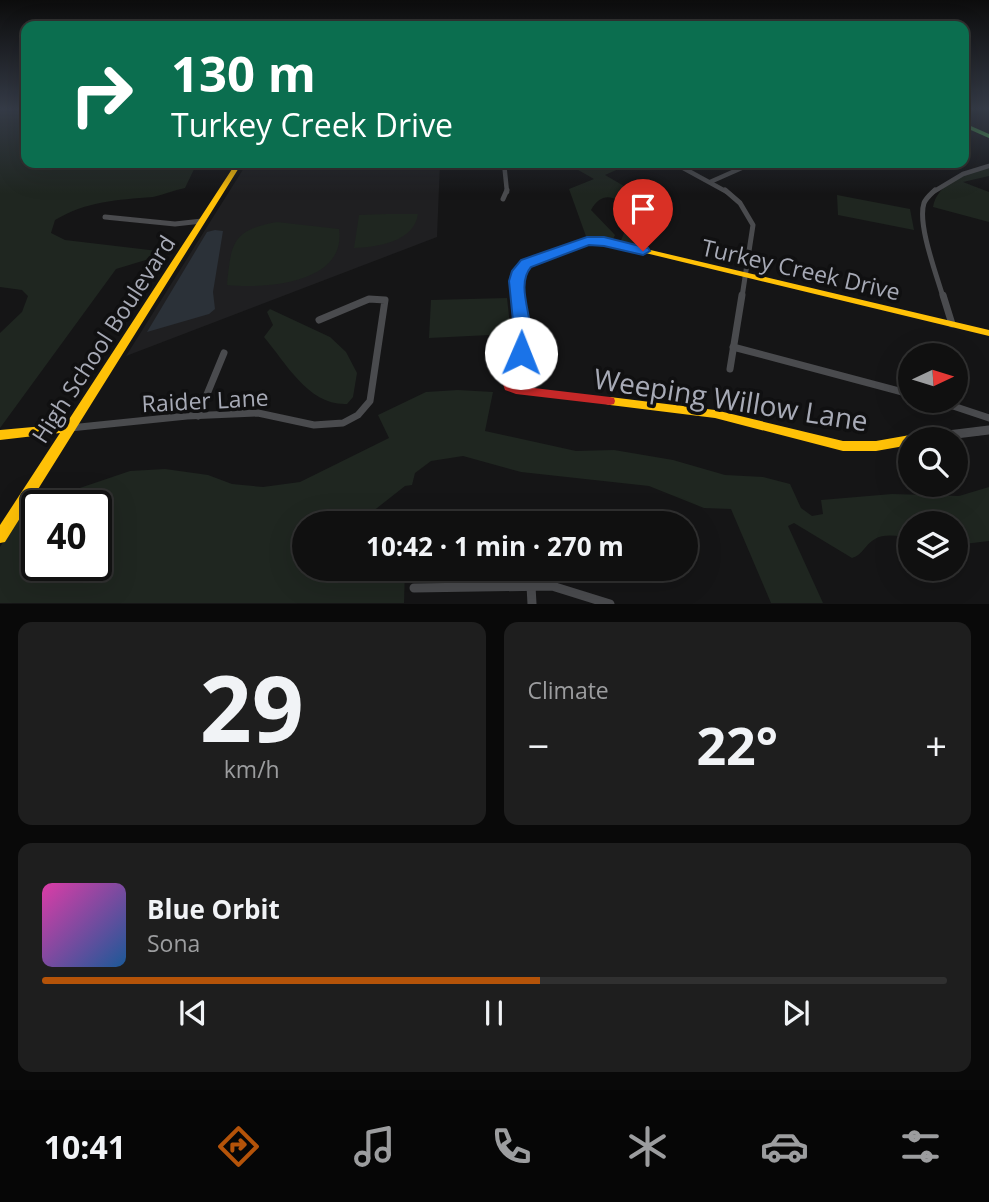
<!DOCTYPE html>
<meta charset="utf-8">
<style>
:root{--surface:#101010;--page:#1e1e1e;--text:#f1f3f6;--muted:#9c9d9f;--line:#303030;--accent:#b45309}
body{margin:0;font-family:"Open Sans",sans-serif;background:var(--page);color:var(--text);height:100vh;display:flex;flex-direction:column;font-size:26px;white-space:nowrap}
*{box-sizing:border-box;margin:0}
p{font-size:23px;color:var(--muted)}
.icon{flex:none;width:38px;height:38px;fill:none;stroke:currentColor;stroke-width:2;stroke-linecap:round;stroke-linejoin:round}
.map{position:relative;height:604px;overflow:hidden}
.sheet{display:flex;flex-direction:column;gap:18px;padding:18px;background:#090909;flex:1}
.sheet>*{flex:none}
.top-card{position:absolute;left:21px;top:21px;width:948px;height:147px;border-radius:14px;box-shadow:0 7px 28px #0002,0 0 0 2px var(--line);background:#0b6e4f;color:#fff;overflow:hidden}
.needle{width:46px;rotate:86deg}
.controls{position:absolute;left:898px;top:343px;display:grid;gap:14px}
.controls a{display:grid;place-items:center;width:70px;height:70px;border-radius:50%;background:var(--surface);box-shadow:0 7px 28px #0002,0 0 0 2px var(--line);font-size:35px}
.speed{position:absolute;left:21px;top:490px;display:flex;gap:14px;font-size:35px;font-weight:700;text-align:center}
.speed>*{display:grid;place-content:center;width:91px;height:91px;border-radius:50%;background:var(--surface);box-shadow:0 7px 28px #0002,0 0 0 2px var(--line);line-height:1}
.speed .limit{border:4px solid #111;border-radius:10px;background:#fff;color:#111}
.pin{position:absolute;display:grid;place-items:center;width:60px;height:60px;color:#fff;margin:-72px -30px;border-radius:50% 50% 50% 0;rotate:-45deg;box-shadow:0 0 7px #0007}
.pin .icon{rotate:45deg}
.me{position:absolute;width:77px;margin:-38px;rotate:1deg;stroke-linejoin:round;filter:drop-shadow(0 0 5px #0008)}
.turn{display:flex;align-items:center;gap:24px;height:147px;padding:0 35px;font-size:32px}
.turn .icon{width:91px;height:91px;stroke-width:2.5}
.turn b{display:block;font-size:49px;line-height:60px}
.big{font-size:52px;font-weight:700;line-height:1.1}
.sheet .card{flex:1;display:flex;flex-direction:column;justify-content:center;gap:10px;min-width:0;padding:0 24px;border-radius:14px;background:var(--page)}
.sheet .dial{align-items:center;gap:0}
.dial b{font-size:91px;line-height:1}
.song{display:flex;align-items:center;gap:21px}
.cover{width:84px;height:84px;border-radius:10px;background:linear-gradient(135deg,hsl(320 70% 55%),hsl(210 70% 35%))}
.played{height:7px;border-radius:4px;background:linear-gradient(90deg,var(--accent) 55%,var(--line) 55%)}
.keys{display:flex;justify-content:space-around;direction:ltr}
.heat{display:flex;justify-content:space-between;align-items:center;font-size:38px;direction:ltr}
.sheet .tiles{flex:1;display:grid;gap:18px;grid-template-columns:1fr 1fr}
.card:last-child{grid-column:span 2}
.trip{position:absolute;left:292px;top:511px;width:406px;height:70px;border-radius:35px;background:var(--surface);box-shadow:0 7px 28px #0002,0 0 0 2px var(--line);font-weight:700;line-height:70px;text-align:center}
.dock{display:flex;height:112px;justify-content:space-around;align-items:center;background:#060606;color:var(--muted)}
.dock .icon{width:49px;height:49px}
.dock .current{color:var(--accent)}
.dock b{font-size:32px;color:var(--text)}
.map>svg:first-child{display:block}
.built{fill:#1f1f21}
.green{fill:#1f2620;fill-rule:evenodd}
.water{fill:#2b3138}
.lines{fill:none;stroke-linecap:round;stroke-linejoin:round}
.street-far3{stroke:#4a4b4e;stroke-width:4.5}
.street-far2{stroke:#4a4b4e;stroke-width:5}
.street-far1{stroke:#4a4b4e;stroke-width:7}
.street{stroke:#4a4b4e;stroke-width:9}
.fast{fill:#4caf50;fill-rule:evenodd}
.slow{fill:#ffc107;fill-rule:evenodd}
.jam{fill:#c62828;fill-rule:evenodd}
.route{fill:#1a73e8;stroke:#114b97;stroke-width:2}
.labels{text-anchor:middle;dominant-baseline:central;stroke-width:7;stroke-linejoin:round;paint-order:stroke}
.street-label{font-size:23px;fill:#a7aab6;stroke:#101011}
.near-street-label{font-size:28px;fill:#a7aab6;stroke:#101011}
</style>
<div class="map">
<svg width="989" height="604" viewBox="0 0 989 604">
<rect width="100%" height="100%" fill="#151516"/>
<polygon class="built" points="247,163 440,163 437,237 126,356"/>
<g class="green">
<path d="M0 109H26V163H197L185 188C174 190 163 195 153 197 117 200 87 201 55 220L51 233 65 240 158 251 149 259 116 269 0 428V333L22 312 28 296 22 290 0 287Z"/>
<path d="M566 163H616L623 167 605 175 662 208 645 250 620 243 632 213C619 198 603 188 591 210L615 235 612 241 587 239 569 189 594 179Z"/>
<path d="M989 167V176L963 182 989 192V222L933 207C937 183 968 172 989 167Z"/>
<polygon points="837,195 910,209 914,230 838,215"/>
<path d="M386 214H418C414 242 377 247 354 248L359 215Z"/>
<path d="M277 222 339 229C347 284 264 289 227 285 231 243 232 230 277 222Z"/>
<polygon points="507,298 511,334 429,338 431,300"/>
<path d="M270 309 330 337 346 352 357 373 353 397 347 404C309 406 286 363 264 337L273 325 267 312Z"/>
<path d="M458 390 493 392 485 431 576 451 614 450 673 460 725 475 763 477 790 484 801 508 812 516 823 514 821 500 892 494 959 496 989 487V541L956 545V523H910V538C900 536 884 533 875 539 865 544 863 555 852 558L794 523 788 526 823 603H771L731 509 704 508 649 486 521 472 463 456 431 461 415 473 412 485 405 486 358 523H304V569H405L404 603H0V547L34 493 68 492 130 471 165 469 208 475 232 484 263 487 300 482 389 438 378 415 426 392ZM37 506H96V565H37Z"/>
</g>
<polygon class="water" points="215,230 223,231 213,292 215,309 209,314 147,332 207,232"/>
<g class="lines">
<g class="street-far3">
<polyline points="504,163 507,192"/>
<polyline points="674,163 727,192"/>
<polyline points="710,182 753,163"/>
<polyline points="933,192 963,174 989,166"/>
</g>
<g class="street-far2">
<polyline points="725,190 740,203 753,225 742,297"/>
<path d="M935 190C931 194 926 198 924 203 917 224 937 276 943 297"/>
<polyline points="503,199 507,190"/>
<polyline points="105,217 175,224 202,221"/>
</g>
<g class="street-far1">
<polyline points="943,295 952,324"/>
<polyline points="733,347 910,394"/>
<polyline points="730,369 742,295"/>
<polyline points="938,401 989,418"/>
<polyline points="198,416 224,353"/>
<polyline points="70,428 187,416 258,413 314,425 343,423 358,415 370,401 385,300 369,299 319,320"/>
<polyline points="977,432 989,430"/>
</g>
<g class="street">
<polyline points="915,439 989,430"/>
<polyline points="531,586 532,604"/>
<polyline points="414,588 552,586 610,604"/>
</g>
<polygon class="fast" points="964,123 989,134 989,138 964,127"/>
<g class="slow">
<polygon points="236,163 242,163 5,542 0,543 0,525 60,433 0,440 0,430 66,424"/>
<polygon points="604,239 989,330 989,336 604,243 583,245 579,243 583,241"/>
<polygon points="610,397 715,410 843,441 876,441 910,435 914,437 915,439 910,439 910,445 876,451 843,451 715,418 610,405 606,404 605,401 606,398"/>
</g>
<path class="jam" d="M583 241 587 243 586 245C561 250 539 257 521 276L528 341 526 353 511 378 513 384 517 386 610 397 614 398 615 401 614 404 610 405 516 394 505 390 501 378 516 353 518 341 513 276C531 254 556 246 583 241Z"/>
</g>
<linearGradient id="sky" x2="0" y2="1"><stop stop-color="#0c0c0c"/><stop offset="0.56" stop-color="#353b47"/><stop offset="1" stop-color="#353b47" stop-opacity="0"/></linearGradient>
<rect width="989" height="194" fill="url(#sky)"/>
<path class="route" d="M587 237H604L648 248 650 251 643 255 604 246 589 245 531 267C512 289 542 330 527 358H514L512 353 515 341 509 281 512 271 521 260Z"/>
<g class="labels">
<g class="street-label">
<text transform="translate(801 269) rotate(13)">Turkey Creek Drive</text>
<text transform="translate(103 339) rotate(-57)">High School Boulevard</text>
<text transform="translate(205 400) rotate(-3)">Raider Lane</text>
</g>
<g class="near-street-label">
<text transform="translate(731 399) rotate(9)">Weeping Willow Lane</text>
</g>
</g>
</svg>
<div class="controls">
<a><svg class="needle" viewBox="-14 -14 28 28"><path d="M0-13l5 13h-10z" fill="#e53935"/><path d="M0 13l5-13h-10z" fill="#9c9d9f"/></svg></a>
<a><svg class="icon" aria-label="search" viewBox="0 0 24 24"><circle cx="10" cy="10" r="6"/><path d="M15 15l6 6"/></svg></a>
<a><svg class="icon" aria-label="layers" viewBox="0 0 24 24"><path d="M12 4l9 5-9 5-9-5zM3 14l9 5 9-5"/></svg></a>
</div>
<div class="speed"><div class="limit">40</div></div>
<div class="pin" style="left:643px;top:251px;background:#d93025"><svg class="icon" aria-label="arrive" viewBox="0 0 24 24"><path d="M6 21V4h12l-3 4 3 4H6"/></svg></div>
<svg class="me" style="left:521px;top:353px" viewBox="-20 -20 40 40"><circle r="19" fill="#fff"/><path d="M0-13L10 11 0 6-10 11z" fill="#1a73e8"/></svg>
<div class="trip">10:42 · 1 min · 270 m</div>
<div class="top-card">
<div class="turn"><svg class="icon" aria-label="right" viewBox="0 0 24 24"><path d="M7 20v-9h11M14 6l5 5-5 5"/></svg><div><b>130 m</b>Turkey Creek Drive</div></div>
</div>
</div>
<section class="sheet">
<div class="tiles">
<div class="card dial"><b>29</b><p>km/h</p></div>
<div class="card"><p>Climate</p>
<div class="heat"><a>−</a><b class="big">22°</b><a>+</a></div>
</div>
<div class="card">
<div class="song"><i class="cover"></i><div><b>Blue Orbit</b><p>Sona</p></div></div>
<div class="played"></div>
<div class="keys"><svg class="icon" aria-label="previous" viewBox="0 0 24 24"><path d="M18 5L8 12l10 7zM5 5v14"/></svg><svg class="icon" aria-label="pause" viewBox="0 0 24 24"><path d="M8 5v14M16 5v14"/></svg><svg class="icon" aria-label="next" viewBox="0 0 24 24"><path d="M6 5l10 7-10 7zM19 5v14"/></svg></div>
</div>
</div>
</section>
<nav class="dock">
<b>10:41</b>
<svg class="icon current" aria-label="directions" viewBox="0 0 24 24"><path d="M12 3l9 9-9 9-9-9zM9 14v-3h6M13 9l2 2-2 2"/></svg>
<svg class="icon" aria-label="music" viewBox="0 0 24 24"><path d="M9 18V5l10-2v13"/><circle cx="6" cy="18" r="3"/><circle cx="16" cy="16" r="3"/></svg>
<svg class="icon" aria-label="phone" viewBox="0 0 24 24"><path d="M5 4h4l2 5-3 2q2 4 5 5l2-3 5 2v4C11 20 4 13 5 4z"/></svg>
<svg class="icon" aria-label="climate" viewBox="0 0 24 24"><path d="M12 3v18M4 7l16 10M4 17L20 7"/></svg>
<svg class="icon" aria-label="car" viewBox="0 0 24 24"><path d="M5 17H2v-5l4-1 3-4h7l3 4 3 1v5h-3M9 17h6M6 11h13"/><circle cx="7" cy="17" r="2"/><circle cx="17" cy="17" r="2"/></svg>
<svg class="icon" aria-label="filters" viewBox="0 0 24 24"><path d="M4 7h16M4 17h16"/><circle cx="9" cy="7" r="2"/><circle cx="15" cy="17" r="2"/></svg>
</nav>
